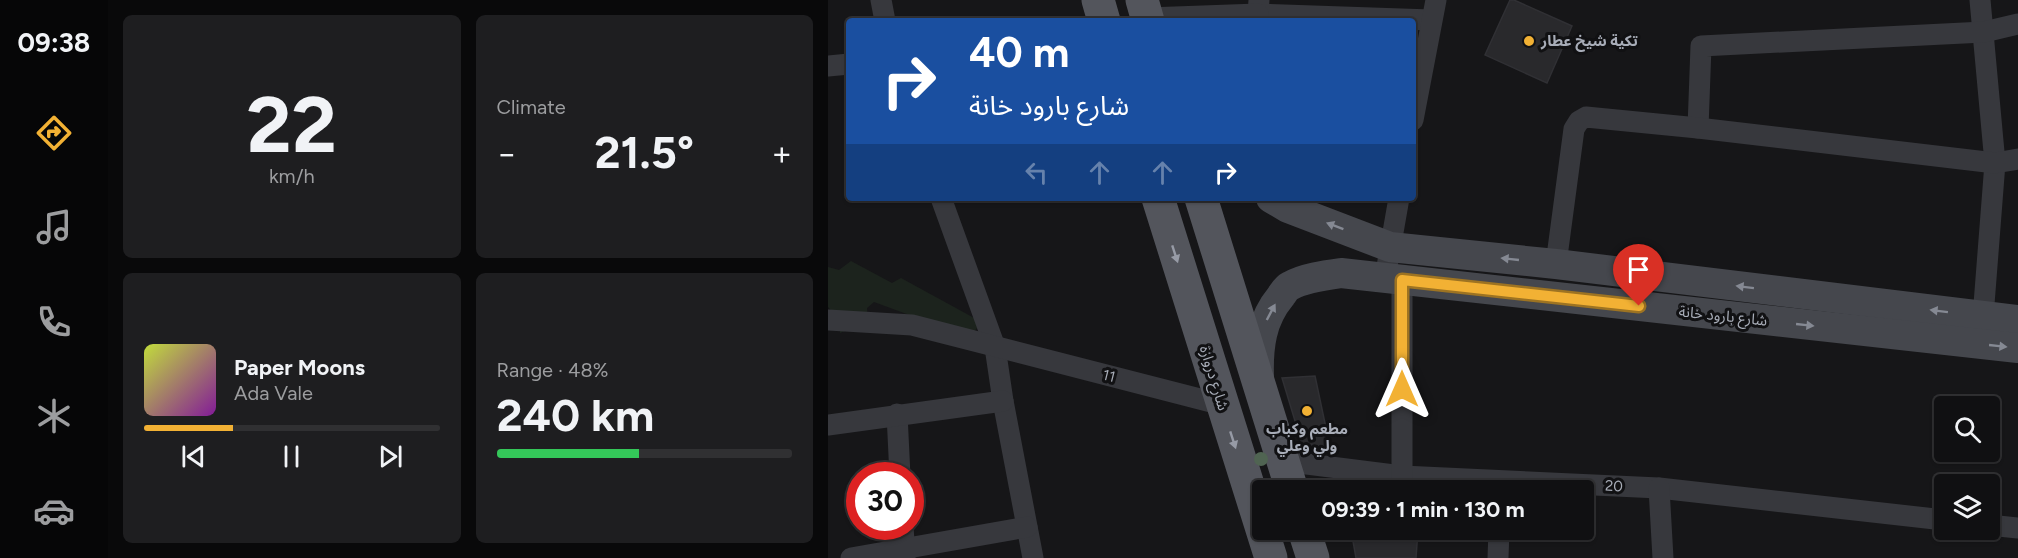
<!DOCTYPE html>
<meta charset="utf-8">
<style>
:root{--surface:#101012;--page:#1e1e20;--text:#f1f3f6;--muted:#9c9d9f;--line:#303032;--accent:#f2b134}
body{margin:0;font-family:Figtree,"Noto Sans Arabic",sans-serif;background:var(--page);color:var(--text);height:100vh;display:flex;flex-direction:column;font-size:22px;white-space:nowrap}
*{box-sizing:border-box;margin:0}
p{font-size:20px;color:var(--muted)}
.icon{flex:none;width:33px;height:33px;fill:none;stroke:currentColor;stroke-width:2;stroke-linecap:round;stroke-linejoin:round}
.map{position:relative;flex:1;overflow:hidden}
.drawer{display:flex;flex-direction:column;gap:15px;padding:15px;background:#09090a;width:720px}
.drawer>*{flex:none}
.guide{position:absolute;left:18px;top:18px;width:570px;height:183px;border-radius:6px;box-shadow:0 2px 4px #0004,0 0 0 2px var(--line);background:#1a4fa0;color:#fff;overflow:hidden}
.buttons{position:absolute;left:1106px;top:396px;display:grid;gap:12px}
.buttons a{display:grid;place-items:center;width:66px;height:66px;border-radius:6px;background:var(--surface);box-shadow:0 2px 4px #0004,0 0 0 2px var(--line);font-size:30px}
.speed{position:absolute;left:18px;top:462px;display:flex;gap:12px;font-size:30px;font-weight:700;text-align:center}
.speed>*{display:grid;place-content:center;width:78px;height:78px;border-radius:50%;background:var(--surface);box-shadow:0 2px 4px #0004,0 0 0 2px var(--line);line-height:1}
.speed .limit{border:9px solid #d22;background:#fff;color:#111}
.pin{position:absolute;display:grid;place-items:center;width:51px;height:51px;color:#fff;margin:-62px -26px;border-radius:50% 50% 50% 0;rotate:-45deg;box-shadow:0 0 6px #0007}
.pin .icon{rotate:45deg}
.me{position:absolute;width:66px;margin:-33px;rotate:0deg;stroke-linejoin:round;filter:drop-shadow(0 0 4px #0008)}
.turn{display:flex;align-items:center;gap:21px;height:126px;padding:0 24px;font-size:27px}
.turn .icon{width:78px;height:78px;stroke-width:2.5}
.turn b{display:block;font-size:42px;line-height:51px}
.lanes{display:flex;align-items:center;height:57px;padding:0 24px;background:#0003;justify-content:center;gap:30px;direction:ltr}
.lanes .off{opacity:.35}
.big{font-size:45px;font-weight:700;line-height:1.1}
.drawer .widget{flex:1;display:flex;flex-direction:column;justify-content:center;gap:9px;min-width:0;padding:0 21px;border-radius:9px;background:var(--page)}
.drawer .dial{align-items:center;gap:0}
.dial b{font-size:78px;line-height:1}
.song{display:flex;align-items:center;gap:18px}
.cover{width:72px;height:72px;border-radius:9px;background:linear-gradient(135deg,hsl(70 70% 55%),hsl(290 70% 35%))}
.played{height:6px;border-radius:3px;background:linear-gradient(90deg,var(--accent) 30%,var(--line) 30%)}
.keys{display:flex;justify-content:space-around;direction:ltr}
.heat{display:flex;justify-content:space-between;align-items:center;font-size:33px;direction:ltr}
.charge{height:9px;border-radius:4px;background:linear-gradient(90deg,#34c759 48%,var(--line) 0)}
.drawer .tiles{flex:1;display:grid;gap:15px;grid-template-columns:repeat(2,1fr)}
.trip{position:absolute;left:424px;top:480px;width:342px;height:60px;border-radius:6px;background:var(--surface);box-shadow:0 2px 4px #0004,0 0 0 2px var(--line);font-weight:700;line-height:60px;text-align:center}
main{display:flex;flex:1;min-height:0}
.tabs{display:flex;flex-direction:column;width:108px;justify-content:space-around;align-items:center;background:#060607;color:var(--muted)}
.tabs .icon{width:42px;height:42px}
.tabs .current{color:var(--accent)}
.tabs b{font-size:27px;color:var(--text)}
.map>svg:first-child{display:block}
.green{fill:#1c231d}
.building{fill:#29292c;stroke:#303034;stroke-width:1.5}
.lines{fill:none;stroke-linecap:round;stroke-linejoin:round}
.minor{stroke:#37383d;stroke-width:21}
.secondary{stroke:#45474d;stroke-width:30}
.primary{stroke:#53555c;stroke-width:33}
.tree{fill:#506452}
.oneway{fill:#858993}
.oneway2{fill:#979ba6}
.route-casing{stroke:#9d7322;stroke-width:15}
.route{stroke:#f2b134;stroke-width:10}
.poi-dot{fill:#f2b134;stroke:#111113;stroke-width:2}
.labels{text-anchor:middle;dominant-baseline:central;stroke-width:6;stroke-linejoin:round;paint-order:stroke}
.poi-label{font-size:15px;font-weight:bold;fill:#a8adb8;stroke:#111113;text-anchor:start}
.street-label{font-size:15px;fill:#a8adb8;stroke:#111113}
</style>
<main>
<nav class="tabs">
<b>09:38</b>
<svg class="icon current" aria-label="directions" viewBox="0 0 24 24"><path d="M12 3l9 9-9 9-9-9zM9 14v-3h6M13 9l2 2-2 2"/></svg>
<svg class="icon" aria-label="music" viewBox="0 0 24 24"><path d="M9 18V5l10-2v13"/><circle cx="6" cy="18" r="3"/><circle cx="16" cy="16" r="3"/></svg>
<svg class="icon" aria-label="phone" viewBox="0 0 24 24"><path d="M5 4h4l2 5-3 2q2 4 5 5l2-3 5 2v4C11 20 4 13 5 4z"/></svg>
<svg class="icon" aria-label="climate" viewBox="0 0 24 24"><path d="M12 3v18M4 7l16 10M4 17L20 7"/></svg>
<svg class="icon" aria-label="car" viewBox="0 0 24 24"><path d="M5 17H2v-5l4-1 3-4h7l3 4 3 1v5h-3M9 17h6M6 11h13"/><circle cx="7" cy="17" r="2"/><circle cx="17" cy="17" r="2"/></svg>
</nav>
<section class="drawer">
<div class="tiles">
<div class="widget dial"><b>22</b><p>km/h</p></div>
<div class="widget"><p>Climate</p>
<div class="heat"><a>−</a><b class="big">21.5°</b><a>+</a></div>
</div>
<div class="widget">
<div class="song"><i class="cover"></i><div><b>Paper Moons</b><p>Ada Vale</p></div></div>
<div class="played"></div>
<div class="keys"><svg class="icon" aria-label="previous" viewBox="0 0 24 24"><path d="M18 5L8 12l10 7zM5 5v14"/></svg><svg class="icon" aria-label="pause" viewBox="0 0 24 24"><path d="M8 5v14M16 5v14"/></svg><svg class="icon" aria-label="next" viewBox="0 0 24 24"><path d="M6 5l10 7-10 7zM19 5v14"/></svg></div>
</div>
<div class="widget"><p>Range · 48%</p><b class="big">240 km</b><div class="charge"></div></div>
</div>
</section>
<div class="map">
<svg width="1190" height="558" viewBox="0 0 1190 558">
<rect width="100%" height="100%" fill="#161618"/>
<polygon class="green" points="23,261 64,283 73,278 148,319 149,328 145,333 114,327 46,302 39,308 40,322 12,333 12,320 0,307 0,267 11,270"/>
<g class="building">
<polygon points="682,0 686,0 744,26 719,83 657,55"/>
<polygon points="487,376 502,447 474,444 454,378"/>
<polygon points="523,530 590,530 588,558 528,558"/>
</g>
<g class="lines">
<g class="minor">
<polyline points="53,0 57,21"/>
<polyline points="431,0 430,14 603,20"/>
<polyline points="1152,0 1167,163 1155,317"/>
<polyline points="319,18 430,14"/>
<polyline points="0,66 21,64"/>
<polyline points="585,120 608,0"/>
<polyline points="870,128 873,46 1156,32 1190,24"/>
<polyline points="113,198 167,347 175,401 205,558"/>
<polyline points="728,264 746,129 751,121 758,117 870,128 1167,163 1190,159"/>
<polyline points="557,278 571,198"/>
<polyline points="0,320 84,325 395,405"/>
<polyline points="69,414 72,476"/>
<polyline points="0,425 175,401"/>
<polyline points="455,461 574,476 831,488 1116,520"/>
<polyline points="574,476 574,280"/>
<polyline points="831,488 835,558"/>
<polyline points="1161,525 1190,528"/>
<polyline points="75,526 77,558"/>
<polyline points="23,558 199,527"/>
<polyline points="670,558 671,530"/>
</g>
<g class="secondary">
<polyline points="443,198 460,208 562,247 728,264 1190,320"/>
<path d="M431 377C430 347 433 320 453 296 455 293 458 288 462 286 475 278 498 275 513 273L1190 348"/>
</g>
<g class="primary">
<polyline points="270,0 276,21"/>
<polyline points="314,0 320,21"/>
<polyline points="330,198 443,558"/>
<polyline points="373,198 464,490"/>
<polyline points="476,530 485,558"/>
</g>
</g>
<circle class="tree" cx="433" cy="459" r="7"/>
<defs><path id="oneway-solid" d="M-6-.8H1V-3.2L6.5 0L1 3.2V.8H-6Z" transform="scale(1.5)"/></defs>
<g class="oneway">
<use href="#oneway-solid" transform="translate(507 226) rotate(-159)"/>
<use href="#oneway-solid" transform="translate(682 259) rotate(-174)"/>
<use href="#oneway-solid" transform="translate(917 287) rotate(-173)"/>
<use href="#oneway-solid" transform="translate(1111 311) rotate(-173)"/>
<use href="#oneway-solid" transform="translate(443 312) rotate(-62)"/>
<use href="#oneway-solid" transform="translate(977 325) rotate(6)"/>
<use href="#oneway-solid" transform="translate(1170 346) rotate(6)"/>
</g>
<g class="oneway2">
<use href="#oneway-solid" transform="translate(347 254) rotate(72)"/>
<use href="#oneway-solid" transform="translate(405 440) rotate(72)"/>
</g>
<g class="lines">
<defs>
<polyline id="route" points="574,389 574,280 811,306"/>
</defs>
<use href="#route" class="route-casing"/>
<use href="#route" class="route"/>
</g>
<g class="poi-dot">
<circle cx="701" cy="41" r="6"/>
<circle cx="479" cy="411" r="6"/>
</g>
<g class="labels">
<g class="poi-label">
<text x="713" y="41">تكية شيخ عطار</text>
<text x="479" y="429" text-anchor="middle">مطعم وكباب<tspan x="479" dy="17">ولي وعلي</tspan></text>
</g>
<g class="street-label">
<text transform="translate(895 316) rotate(6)">شارع بارود خانة</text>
<text transform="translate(281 376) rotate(14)">11</text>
<text transform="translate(386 378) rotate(73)">شارع دروازة</text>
<text transform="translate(786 486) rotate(3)">20</text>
</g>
</g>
</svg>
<div class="buttons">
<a><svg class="icon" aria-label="search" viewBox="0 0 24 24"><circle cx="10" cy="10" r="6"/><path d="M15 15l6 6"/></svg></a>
<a><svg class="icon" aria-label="layers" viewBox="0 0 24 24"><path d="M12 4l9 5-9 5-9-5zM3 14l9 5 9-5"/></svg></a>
</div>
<div class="speed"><div class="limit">30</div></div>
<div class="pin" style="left:811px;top:306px;background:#d93025"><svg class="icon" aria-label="arrive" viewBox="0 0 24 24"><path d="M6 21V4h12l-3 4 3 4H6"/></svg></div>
<svg class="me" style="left:574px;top:389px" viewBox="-20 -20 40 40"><path d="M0-17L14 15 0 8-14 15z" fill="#f2b134" stroke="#fff" stroke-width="4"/></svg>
<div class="trip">09:39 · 1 min · 130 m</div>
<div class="guide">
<div class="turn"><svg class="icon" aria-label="right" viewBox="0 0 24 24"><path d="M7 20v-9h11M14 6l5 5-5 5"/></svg><div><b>40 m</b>شارع بارود خانة</div></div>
<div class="lanes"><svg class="icon off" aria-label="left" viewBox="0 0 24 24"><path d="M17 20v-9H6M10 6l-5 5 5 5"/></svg><svg class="icon off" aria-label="ahead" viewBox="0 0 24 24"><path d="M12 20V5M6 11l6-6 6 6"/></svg><svg class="icon off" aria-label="ahead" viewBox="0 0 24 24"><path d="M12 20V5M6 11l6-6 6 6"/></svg><svg class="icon" aria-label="right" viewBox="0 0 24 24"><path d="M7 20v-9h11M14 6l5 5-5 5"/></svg></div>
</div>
</div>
</main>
